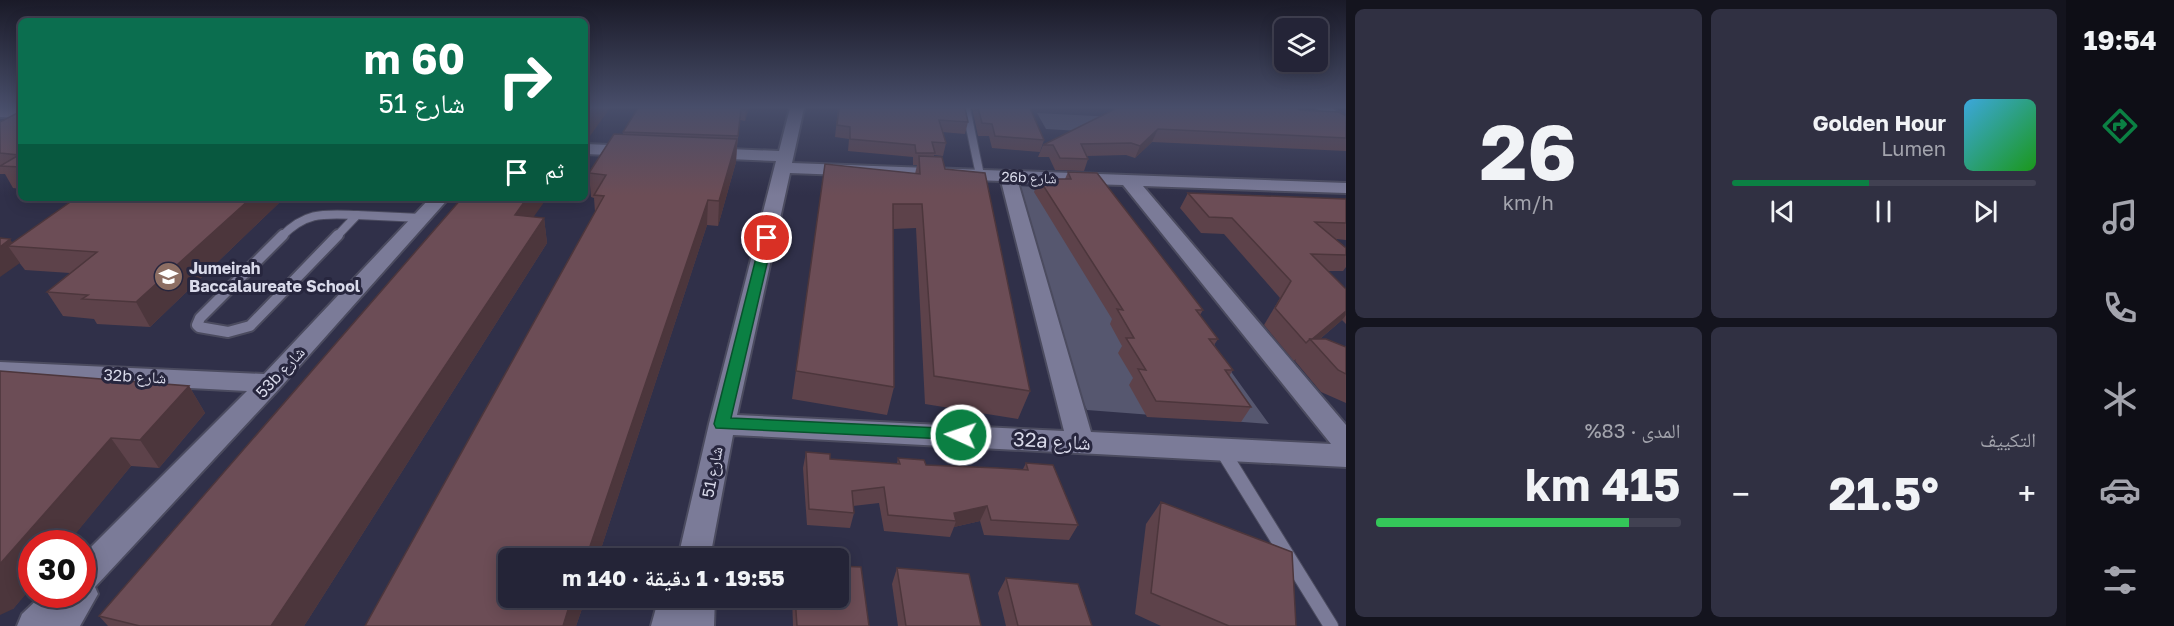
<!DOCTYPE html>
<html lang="ar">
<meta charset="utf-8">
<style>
:root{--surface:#242437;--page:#303042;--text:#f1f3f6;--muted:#a3a4ad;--line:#414152;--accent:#0b8043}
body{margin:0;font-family:"Golos Text","Noto Naskh Arabic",sans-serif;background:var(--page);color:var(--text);direction:rtl;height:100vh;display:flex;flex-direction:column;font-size:22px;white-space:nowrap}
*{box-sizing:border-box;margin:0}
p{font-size:20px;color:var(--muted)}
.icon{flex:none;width:33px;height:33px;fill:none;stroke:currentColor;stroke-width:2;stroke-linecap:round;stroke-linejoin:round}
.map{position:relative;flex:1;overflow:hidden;direction:ltr}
.details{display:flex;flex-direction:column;gap:9px;padding:9px;background:#14141e;width:720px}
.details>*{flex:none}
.top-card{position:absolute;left:18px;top:18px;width:570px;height:183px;border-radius:9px;box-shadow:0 3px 15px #0003,0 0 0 2px var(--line);direction:rtl;background:#0b6e4f;color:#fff;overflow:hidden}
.controls{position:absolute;left:1274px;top:18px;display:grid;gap:12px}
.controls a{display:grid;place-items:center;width:54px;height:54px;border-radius:9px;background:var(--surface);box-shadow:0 3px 15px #0003,0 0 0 2px var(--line);font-size:30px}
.speed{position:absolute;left:18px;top:530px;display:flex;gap:12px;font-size:30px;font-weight:700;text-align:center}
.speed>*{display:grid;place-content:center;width:78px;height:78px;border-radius:50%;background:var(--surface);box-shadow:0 3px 15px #0003,0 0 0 2px var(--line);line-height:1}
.speed .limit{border:9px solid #d22;background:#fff;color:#111}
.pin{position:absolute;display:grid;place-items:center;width:51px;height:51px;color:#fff;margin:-26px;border:3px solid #fff;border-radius:50%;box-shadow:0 2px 6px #0007}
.me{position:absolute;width:66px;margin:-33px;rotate:273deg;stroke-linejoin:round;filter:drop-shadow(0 0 4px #0008)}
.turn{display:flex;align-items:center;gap:21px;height:126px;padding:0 24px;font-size:27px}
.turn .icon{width:78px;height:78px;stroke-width:2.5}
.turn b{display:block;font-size:42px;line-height:51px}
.then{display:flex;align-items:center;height:57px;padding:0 24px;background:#0003;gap:12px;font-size:22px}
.big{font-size:45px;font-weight:700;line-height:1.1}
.details .card{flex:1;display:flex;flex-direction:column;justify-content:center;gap:9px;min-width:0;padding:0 21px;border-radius:9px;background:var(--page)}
.details .dial{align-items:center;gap:0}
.dial b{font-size:78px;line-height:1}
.song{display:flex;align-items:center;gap:18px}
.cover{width:72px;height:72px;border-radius:9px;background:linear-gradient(135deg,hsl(200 70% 55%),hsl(120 70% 35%))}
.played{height:6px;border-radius:3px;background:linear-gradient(90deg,var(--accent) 45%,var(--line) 45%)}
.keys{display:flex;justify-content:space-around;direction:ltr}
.heat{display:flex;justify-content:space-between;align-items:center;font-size:33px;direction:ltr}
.charge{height:9px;border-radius:4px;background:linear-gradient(90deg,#34c759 83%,var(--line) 0)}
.details .tiles{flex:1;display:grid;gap:9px;grid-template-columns:repeat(2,1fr)}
.trip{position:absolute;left:498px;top:548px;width:351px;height:60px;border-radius:9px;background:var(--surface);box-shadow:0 3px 15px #0003,0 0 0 2px var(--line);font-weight:700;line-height:60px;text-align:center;direction:rtl}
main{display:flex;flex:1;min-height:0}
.menu{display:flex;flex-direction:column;width:108px;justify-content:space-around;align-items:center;background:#0e0e16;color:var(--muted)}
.menu .icon{width:42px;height:42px}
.menu .active{color:var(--accent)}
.menu b{font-size:27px;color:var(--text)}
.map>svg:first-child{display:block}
.green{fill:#56576f}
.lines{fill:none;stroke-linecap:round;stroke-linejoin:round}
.service-far2-casing{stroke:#4b4b5f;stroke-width:10}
.service-far1-casing{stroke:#4b4b5f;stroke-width:14}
.service-casing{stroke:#4b4b5f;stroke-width:16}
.minor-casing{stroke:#4b4b5f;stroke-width:4}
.service-far2{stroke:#7b7b98;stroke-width:8}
.service-far1{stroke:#7b7b98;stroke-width:10}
.service{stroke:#7b7b98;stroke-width:14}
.minor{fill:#7b7b98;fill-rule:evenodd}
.wall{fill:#5d424a}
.shaded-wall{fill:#4c363c}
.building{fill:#6c4d56;stroke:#4c363c;stroke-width:1.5}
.route{fill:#0b8043;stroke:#07532c;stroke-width:1.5}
.labels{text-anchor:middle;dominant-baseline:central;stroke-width:6;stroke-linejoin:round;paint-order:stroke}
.far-street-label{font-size:14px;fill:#dadbeb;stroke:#27263e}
.poi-label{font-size:16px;font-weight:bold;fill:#dadbeb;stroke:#27263e;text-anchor:start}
.street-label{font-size:16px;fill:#dadbeb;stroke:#27263e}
.near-street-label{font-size:20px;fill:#dadbeb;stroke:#27263e}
</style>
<main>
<nav class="menu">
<b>19:54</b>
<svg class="icon active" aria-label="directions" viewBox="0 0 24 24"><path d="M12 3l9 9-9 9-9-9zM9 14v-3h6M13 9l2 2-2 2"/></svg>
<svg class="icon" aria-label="music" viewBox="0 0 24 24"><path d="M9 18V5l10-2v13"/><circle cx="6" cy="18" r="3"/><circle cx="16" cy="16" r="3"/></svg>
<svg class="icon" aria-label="phone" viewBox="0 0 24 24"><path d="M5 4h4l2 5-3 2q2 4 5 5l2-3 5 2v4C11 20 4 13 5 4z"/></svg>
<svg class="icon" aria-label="climate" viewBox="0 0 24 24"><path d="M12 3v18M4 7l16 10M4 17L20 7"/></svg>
<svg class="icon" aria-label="car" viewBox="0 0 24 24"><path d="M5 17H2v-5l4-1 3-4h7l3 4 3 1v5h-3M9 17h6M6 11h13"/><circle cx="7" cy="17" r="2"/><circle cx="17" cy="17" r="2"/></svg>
<svg class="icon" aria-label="filters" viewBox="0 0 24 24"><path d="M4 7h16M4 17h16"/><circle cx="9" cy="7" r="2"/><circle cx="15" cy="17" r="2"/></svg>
</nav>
<section class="details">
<div class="tiles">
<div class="card">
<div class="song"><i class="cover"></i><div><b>Golden Hour</b><p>Lumen</p></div></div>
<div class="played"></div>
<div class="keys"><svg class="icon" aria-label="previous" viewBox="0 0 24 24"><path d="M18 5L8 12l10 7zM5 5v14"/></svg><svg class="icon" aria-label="pause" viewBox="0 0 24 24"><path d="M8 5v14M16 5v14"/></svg><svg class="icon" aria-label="next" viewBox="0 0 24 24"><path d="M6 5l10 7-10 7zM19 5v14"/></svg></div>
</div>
<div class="card dial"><b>26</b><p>km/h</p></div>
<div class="card"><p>التكييف</p>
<div class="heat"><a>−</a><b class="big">21.5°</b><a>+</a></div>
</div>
<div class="card"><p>المدى · 83%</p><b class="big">415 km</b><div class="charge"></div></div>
</div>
</section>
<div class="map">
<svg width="1346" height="626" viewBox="0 0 1346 626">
<rect width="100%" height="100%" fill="#303049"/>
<g class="green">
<polygon points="1037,113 1134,118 1148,135 1046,129"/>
<polygon points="1017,186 1102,190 1206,325 1219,355 1269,424 1087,410 1072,378"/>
</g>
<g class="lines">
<defs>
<g id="service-far2">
<polyline points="966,108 980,175"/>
<polyline points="357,215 421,218"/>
<path d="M282 236C307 211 324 214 357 215L337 236"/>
</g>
<polyline id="service-far1" points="283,235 200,318 197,325 199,327 228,332 250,326 338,235"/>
<polyline id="service" points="1222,450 1331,626"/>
<g id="minor">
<polygon points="0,108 21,108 21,118 0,117"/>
<path d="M790 108H804L792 163 1346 183V193L1143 186 1346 425V467L733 435 710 558H678L709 424 776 161 706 158 698 153 706 148 779 151ZM790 173 1001 181 1064 431 737 415ZM1018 182 1123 185 1331 444 1091 432Z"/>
<polygon points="1316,108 1332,108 1346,118 1346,130 1341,128"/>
<polygon points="585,144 634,146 642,151 634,156 585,154"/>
<polygon points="430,198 449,198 279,389 95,587 98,594 80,626 17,626 22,614 43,594 82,594 82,556 247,391 0,378 0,362 264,374"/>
<polygon points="659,597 715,597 714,626 651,626"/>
</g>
</defs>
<use href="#service-far2" class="service-far2-casing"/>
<use href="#service-far1" class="service-far1-casing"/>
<use href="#service" class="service-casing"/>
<use href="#minor" class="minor-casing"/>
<use href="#service-far2" class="service-far2"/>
<use href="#service-far1" class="service-far1"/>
<use href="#service" class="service"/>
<use href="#minor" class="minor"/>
</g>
<g class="wall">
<polygon points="638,108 749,108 745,121 740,120 737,147 736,162 718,226 707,225 598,558 508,558 508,597 586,597 576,626 365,626 595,212 594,198 591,197 589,173 614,134 623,135 623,132"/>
<polygon points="838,108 965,108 968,122 965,134 942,132 946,143 943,156 934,155 934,157 945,169 1030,391 1018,419 925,404 916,228 893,229 894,387 887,415 792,399 825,164 915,174 917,165 913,165 913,157 848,151 849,139 835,137"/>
<polygon points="972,108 1030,108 1044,140 1040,152 992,148 989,136 978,136"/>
<polygon points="1300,110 1346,116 1346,151 1152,142 1135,158 1126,155 1087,156 1088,159 1084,171 1055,170 1049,157 1038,157 1043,145"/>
<polygon points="21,111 21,189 13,188 5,174 0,174 0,122"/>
<polygon points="1068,172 1203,310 1200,315 1218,339 1214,345 1233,370 1229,376 1251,407 1241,422 1147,417 1129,385 1133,378 1118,353 1122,346 1110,324 1112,319 1034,192 1039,179 1065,179"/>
<polygon points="1188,193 1346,199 1346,240 1336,239 1346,248 1346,267 1343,271 1328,271 1346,289 1346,324 1342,320 1320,339 1346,347 1346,403 1321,392 1295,361 1296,359 1294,361 1264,325 1280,298 1224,234 1201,233 1180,208"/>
<polygon points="76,198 288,198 284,203 280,202 150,327 97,324 94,319 63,316 47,292 70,273 25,270 0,238 13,243"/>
<polygon points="534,217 544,218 547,243 304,626 108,626 99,616"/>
<polygon points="0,371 189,386 205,413 159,468 131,466 13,609"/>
<polygon points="806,452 830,459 897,464 898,458 926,465 1023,469 1026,463 1078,525 1069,540 984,535 980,521 954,527 950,537 884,531 879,503 853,506 854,513 850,528 807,525 803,468"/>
<polygon points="1161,502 1296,626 1161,626 1135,614 1146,524"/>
<polygon points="897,568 981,626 898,626 892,584"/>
<polygon points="1006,578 1092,626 1006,626 998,593"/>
<polygon points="792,597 838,597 869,626 793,626"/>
</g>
<g class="shaded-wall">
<polygon points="593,108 610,108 585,143 585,119"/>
<polygon points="747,108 749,108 745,121 746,110"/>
<polygon points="1158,129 1152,142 1135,158 1140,146"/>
<polygon points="737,139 736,162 718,226 719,201"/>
<polygon points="251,198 278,198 280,202 150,327 136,302"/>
<polygon points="282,198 288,198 284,203"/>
<polygon points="527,198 547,198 518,239 515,215"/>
<polygon points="708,200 707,225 598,558 586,558"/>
<polygon points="544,218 547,243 304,626 271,626"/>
<polygon points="10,239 15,247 8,246 20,263 0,277 0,247"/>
<polygon points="1346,311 1346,315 1342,320 1314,344 1311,340"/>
<polygon points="189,386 205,413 159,468 140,440"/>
<polygon points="111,438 131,466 68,543 32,543 32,587 13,609 0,615 0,564"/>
<polygon points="987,506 980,521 954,527 956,521 954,513"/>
<polygon points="572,597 586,597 576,626 563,626"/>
</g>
<g class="building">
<polygon points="585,108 593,108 585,119"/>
<polygon points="638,108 747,108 746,110 741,109 738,136 623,132"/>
<polygon points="839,108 965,108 968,122 939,120 946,143 932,142 935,153 916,153 915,145 850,139 850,127 837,125"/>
<polygon points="978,108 1030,108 1044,140 995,136 992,124 982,123"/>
<polygon points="1117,108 1296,108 1300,110 1339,112 1346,116 1346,138 1158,129 1140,146 1131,143 1081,144 1088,159 1060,158 1053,145 1043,145"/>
<polygon points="21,111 21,167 0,166 19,155 0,153 0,122"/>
<polygon points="614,134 737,139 719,201 708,200 586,558 508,558 508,597 572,597 563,626 365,626 604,196 594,195 606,175 589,173"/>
<polygon points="919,156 942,157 945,169 985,173 1030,391 934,376 922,204 893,204 894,387 796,371 825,164 920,174"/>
<polygon points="1068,172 1097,173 1203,310 1196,310 1218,339 1209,339 1233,370 1225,370 1251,407 1156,401 1138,369 1146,370 1126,338 1134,338 1117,309 1123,310 1039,179 1071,179"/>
<polygon points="1188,193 1346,199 1346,223 1315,222 1346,248 1346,255 1311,254 1346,289 1346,311 1311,340 1310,339 1306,343 1275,308 1291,281 1232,218 1209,217"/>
<polygon points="76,198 251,198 136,302 82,299 88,295 47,292 97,252 8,246"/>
<polygon points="462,198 527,198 515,215 544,218 271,626 140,626 99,616"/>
<polygon points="0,238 10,239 0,247"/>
<polygon points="1310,339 1326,339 1346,347 1346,374 1338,370"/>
<polygon points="0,371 189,386 140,440 111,438 0,564"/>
<polygon points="806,452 830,454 830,459 900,464 898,458 924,460 926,465 998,468 1028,470 1026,463 1053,465 1078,525 991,520 987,506 954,513 956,521 888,515 884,487 852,491 854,513 809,509"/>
<polygon points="1161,502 1292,552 1296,626 1229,626 1151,593"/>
<polygon points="838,566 861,567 869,626 797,626 795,597 838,597"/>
<polygon points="897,568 969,574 981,626 906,626"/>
<polygon points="1006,578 1078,584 1092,626 1018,626"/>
</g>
<linearGradient id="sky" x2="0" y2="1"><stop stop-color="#1a1a28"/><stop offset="0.55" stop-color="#484e6a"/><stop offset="1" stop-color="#484e6a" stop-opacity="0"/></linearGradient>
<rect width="1346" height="195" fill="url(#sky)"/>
<polygon class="route" points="767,234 773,238 731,418 961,429 967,431 969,435 967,440 716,428 714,424 761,238"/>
<defs>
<symbol id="school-disc" viewBox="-11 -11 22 22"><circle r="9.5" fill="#8d6e63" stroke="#27263e"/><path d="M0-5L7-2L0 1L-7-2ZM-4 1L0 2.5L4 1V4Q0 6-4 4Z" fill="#fff"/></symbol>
</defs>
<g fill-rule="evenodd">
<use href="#school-disc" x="152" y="260" width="33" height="33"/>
</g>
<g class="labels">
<g class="far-street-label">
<text transform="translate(1029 177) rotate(2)">26b شارع</text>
</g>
<g class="poi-label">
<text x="189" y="268">Jumeirah<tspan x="189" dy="18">Baccalaureate School</tspan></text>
</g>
<g class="street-label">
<text transform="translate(280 372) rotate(-47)">53b شارع</text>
<text transform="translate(135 376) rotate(3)">32b شارع</text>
<text transform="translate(712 472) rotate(-79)">شارع 51</text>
</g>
<g class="near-street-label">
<text transform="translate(1052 440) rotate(3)">32a شارع</text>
</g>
</g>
</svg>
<div class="controls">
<a><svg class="icon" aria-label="layers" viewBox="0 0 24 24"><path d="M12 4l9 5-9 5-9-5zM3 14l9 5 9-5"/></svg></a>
</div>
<div class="speed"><div class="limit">30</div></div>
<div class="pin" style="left:767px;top:238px;background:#d93025"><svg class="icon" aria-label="arrive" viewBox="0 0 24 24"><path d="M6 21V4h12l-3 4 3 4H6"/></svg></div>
<svg class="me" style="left:961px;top:435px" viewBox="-20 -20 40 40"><circle r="17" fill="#0b8043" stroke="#fff" stroke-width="3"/><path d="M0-11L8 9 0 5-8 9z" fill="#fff"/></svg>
<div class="trip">19:55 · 1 دقيقة · 140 m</div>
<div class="top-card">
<div class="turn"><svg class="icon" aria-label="right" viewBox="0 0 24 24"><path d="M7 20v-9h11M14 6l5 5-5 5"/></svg><div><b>60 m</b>شارع 51</div></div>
<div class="then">ثم<svg class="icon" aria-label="arrive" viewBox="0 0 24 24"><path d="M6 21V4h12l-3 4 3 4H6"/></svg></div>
</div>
</div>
</main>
